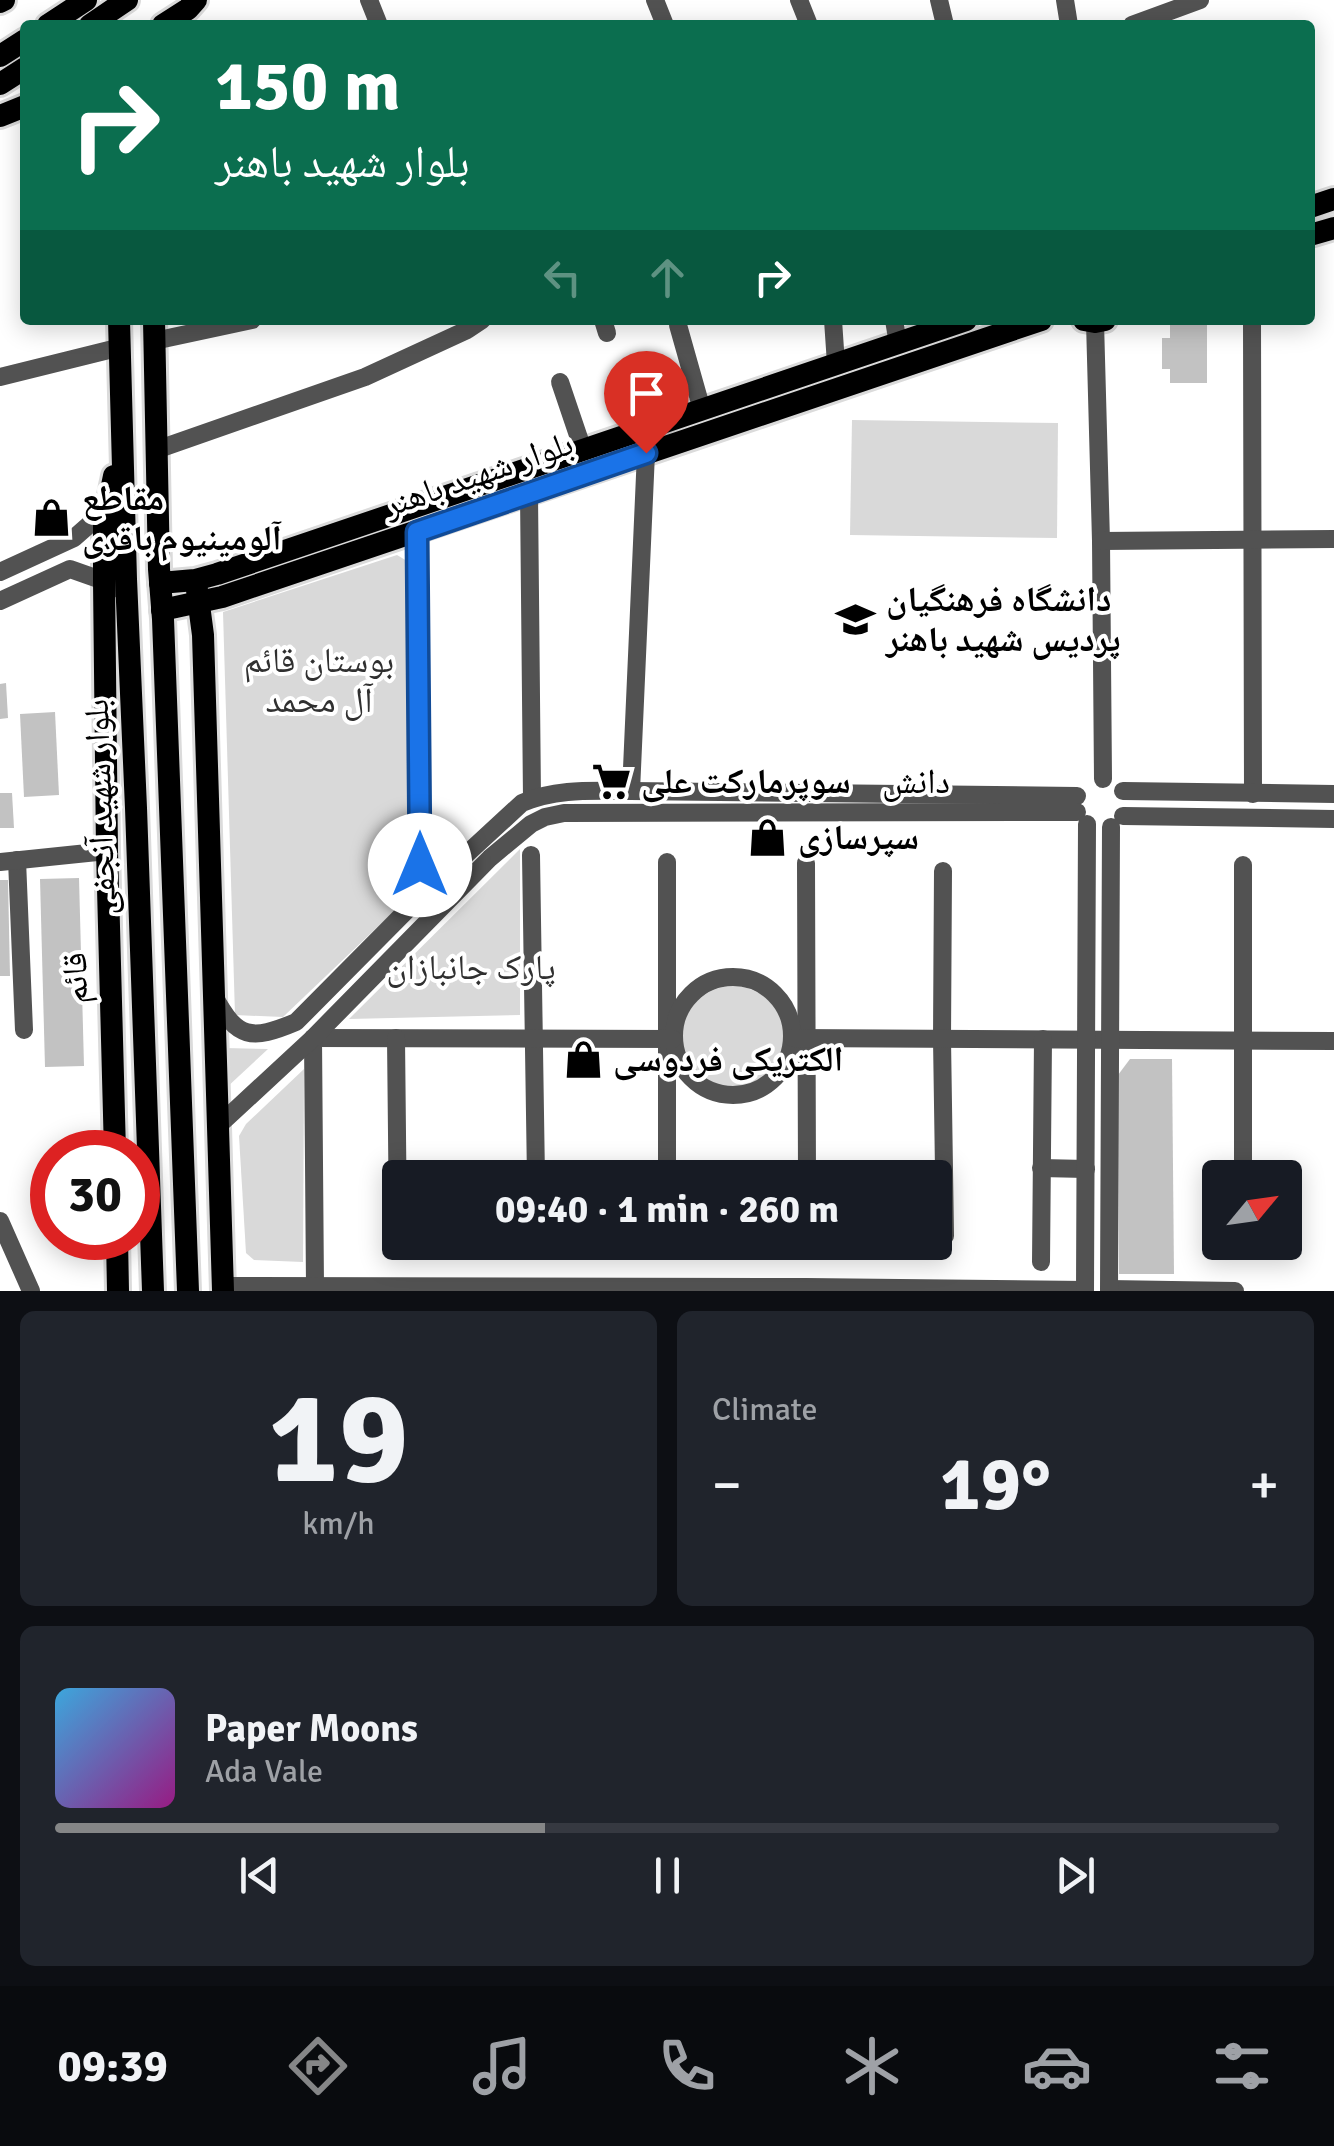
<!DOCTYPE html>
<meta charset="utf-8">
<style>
:root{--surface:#171b24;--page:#20242c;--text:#f1f3f6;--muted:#9ea1a6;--line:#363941;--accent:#858687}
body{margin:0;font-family:Signika,"Noto Naskh Arabic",sans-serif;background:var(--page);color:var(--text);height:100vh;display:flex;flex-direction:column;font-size:38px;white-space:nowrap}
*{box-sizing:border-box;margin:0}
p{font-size:32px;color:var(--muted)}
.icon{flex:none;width:55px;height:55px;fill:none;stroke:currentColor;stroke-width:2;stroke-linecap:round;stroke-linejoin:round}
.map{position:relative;height:1291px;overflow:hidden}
.drawer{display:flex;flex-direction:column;gap:20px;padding:20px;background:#0d0f14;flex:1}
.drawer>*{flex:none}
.banner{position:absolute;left:20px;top:20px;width:1295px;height:305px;border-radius:10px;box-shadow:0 5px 25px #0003;background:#0b6e4f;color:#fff;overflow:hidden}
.needle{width:65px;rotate:61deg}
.controls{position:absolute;left:1202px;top:1160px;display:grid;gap:20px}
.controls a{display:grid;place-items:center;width:100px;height:100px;border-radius:10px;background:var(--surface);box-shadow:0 5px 25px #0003;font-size:50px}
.speed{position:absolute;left:30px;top:1130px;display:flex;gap:20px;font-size:50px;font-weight:700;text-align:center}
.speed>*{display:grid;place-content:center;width:130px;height:130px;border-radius:50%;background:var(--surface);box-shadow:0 5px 25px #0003;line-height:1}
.speed .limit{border:15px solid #d22;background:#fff;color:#111}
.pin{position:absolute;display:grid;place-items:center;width:85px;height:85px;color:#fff;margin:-102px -42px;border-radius:50% 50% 50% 0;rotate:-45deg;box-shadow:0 0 10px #0007}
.pin .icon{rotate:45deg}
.me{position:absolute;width:110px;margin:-55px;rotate:0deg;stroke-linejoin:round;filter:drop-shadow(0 0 8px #0008)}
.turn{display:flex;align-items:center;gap:35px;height:210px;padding:0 30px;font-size:45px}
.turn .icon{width:130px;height:130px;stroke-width:2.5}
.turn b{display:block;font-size:70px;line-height:85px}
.lanes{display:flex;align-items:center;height:95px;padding:0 30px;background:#0003;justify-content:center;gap:50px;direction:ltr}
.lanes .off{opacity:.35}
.big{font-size:75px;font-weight:700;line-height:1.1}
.drawer .widget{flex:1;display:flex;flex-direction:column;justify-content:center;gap:15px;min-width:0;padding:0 35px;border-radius:15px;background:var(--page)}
.drawer .dial{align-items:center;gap:0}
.dial b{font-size:130px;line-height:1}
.song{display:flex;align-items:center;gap:30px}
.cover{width:120px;height:120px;border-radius:15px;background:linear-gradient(135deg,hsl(200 70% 55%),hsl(310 70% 35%))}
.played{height:10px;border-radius:5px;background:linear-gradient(90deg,var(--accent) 40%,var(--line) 40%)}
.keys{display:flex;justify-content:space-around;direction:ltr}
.heat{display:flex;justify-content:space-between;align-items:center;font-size:55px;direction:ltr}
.drawer .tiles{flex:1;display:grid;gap:20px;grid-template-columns:1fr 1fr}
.widget:last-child{grid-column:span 2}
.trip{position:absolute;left:382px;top:1160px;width:570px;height:100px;border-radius:10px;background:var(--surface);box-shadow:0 5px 25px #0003;font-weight:700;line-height:100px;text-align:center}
.tab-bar{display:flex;height:160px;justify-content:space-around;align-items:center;background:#090b0e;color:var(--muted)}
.tab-bar .icon{width:70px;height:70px}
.tab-bar .selected{color:var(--accent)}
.tab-bar b{font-size:45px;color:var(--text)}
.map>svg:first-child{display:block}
.green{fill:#d9d9d9}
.building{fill:#c2c2c2}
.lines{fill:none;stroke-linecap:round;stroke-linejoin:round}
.major-casing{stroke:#dbdbdb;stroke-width:28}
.minor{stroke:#525252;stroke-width:18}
.major{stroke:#000;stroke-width:22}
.route-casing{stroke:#114b97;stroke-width:25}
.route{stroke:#1a73e8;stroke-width:18}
.labels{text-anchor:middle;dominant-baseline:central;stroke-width:8;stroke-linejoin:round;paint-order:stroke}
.street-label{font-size:35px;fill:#000;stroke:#fff}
.poi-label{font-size:35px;font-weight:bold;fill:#000;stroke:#fff;text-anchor:start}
.park-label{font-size:35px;fill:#303030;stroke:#fff}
</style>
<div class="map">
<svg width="1334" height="1291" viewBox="0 0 1334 1291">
<rect width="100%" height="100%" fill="#fff"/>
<g class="green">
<polygon points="852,420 1058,423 1057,538 850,535"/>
<polygon points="397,555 412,564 412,894 283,1017 235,1015 223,612"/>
<polygon points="520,849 520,1015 349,1019"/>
<circle cx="733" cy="1037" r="51"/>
<polygon points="225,1048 268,1049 225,1089"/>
<polygon points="304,1069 303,1262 254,1260 246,1253 239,1136 246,1124"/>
</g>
<g class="building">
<polygon points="1170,325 1207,325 1207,383 1170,383 1170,369 1162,369 1162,338 1170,338"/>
<polygon points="6,683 8,718 0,719 0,684"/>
<polygon points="55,712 59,795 24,797 20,714"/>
<polygon points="0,793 12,793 14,828 0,828"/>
<polygon points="79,878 84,1066 45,1067 40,879"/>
<polygon points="0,880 8,880 10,976 0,976"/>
<polygon points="1130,1059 1172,1059 1174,1274 1119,1274 1118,1075"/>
</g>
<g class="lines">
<defs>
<g id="major">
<polyline points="0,2 4,0"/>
<polyline points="48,25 86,0"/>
<polyline points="90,25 127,0"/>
<polyline points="163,25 188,9 196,0"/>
<polyline points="0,56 25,40"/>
<polyline points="0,84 25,68"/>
<polyline points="0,116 25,106"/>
<polyline points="1310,207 1334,199"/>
<polyline points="1310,235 1334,228"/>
<polyline points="119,320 126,579 136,808 153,1291"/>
<polyline points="154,320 159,569 163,619 188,1291"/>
<polyline points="1084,320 1095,322 1105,320"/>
<polyline points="114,476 104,524 104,581 107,851 115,1152"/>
<polyline points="160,583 195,580 217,574 966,320"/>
<polyline points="197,590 203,635 223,1291"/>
<polyline points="162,610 222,597 1041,320"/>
<polyline points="117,1238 118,1291"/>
</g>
</defs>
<use href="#major" class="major-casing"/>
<g class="minor">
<polyline points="369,0 379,25"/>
<polyline points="655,0 665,25"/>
<polyline points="799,0 809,25"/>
<polyline points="939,0 945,25"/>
<polyline points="1065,0 1069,25"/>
<polyline points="1132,25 1200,0"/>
<polyline points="603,320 607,333"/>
<polyline points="833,320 836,364"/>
<polyline points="894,320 898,344"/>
<polyline points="1252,320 1253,794"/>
<polyline points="1095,322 1101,541 1103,779"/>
<polyline points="678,325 702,410"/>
<polyline points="154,341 252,320"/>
<polyline points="651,364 668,421"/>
<polyline points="0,377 121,347"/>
<polyline points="560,382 583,450"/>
<polyline points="156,450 365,377 467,330 482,320"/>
<polyline points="529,494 532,799"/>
<polyline points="417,533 420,897"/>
<polyline points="1101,541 1334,539"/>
<polyline points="0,572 74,538 107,509"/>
<polyline points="0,601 70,569 104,581 112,589"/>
<polyline points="631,791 646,453"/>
<polyline points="1123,791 1334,794"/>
<polyline points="1123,816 1334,819"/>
<polyline points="531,855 536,1178"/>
<polyline points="17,860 24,1030"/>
<polyline points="0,862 107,851"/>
<polyline points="667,862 667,1178"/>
<polyline points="806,863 807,1178"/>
<polyline points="943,871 942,1039 945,1236"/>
<circle cx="733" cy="1036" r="59"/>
<path d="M214 996C237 1039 251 1041 296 1022L420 897 522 803C557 788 593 791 631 791L1077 796"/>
<polyline points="313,1038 673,1039"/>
<polyline points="313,1038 315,1287"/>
<polyline points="396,1038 398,1230"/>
<polyline points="793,1038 1334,1041"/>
<polyline points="218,1126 313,1038 490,858 531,824 545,817 564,813 1077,812"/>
<polyline points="1041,1168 1086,1169"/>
<polyline points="1243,1178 1243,865"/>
<polyline points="0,1221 31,1291"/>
<polyline points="1041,1262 1043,1039"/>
<polyline points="223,1286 806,1287 1085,1290"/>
<polyline points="1109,1289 1235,1291"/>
<polyline points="1085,1291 1087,824"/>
<polyline points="1109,1291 1111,827"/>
</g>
<use href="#major" class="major"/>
</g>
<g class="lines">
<defs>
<polyline id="route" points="420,865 417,532 646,453"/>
</defs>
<use href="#route" class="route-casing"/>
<use href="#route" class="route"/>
</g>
<defs>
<symbol id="shop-bare" viewBox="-9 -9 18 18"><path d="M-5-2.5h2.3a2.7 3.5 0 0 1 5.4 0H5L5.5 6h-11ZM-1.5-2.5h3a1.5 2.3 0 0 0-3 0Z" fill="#000" stroke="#fff" stroke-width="2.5" paint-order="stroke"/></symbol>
<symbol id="university-bare" viewBox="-9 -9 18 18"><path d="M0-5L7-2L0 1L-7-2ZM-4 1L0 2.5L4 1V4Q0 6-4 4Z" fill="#000" stroke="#fff" stroke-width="2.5" paint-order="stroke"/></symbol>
<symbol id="supermarket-bare" viewBox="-9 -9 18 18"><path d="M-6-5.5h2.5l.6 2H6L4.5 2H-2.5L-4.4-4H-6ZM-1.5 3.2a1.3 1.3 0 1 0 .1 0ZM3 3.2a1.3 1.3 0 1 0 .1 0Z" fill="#000" stroke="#fff" stroke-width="2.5" paint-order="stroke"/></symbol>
</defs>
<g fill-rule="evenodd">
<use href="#shop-bare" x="24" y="490" width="55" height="55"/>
<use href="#university-bare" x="828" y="592" width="55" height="55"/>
<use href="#supermarket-bare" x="584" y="754" width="55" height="55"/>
<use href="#shop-bare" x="740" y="810" width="55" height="55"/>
<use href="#shop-bare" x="556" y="1032" width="55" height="55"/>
</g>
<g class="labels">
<g class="street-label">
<text transform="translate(478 474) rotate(-19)">بلوار شهید باهنر</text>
<text x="916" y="781">دانش</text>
<text transform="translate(100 807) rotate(-92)">بلوار شهید آنجفی</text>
<text transform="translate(75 978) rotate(-91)">قائم</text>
</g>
<g class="poi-label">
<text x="82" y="498">مقاطع<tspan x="82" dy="40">آلومینیوم باقری</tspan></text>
<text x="886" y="599">دانشگاه فرهنگیان<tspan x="886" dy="40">پردیس شهید باهنر</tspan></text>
<text x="641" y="781">سوپرمارکت علی</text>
<text x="798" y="837">سپرسازی</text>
<text x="613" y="1059">الکتریکی فردوسی</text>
</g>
<g class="park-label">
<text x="319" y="660">بوستان قائم<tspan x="319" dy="40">آل محمد</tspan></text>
<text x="471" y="967">پارک جانبازان</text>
</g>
</g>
</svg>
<div class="controls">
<a><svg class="needle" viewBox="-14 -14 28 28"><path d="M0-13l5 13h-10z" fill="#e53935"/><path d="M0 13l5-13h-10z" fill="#9ea1a6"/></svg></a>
</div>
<div class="speed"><div class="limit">30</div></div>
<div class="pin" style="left:646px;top:453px;background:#d93025"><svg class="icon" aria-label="arrive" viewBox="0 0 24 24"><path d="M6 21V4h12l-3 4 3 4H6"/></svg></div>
<svg class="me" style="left:420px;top:865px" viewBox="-20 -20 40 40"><circle r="19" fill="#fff"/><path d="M0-13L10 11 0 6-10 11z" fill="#1a73e8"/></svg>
<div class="trip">09:40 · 1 min · 260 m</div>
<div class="banner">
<div class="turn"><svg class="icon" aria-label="right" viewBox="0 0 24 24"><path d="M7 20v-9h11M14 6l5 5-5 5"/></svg><div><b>150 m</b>بلوار شهید باهنر</div></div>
<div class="lanes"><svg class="icon off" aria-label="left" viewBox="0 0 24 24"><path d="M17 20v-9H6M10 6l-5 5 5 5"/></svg><svg class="icon off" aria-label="ahead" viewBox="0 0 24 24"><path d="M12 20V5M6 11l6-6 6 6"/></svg><svg class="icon" aria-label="right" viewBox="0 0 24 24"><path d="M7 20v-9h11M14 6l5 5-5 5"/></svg></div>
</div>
</div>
<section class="drawer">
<div class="tiles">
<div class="widget dial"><b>19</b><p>km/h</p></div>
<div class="widget"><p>Climate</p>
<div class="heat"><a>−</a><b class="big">19°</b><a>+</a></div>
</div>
<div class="widget">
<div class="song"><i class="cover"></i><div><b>Paper Moons</b><p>Ada Vale</p></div></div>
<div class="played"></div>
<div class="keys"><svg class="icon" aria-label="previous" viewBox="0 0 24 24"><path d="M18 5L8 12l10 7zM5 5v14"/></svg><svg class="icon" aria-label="pause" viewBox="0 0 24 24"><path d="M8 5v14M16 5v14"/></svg><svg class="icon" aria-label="next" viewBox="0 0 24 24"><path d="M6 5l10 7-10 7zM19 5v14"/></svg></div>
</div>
</div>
</section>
<nav class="tab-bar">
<b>09:39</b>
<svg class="icon selected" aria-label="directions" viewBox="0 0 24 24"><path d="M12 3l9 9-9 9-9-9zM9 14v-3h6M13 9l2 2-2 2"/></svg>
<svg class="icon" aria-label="music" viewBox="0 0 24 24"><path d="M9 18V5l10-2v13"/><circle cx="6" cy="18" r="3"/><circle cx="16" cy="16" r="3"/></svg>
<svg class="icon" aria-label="phone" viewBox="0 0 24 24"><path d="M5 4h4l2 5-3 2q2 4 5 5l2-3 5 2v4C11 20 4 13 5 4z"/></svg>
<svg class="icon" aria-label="climate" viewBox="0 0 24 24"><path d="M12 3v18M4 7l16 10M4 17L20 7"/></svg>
<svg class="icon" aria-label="car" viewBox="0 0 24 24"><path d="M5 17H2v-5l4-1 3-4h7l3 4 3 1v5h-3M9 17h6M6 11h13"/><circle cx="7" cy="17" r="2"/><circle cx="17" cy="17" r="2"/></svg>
<svg class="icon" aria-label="filters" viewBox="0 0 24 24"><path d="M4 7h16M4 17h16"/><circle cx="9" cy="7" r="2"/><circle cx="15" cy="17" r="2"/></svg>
</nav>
